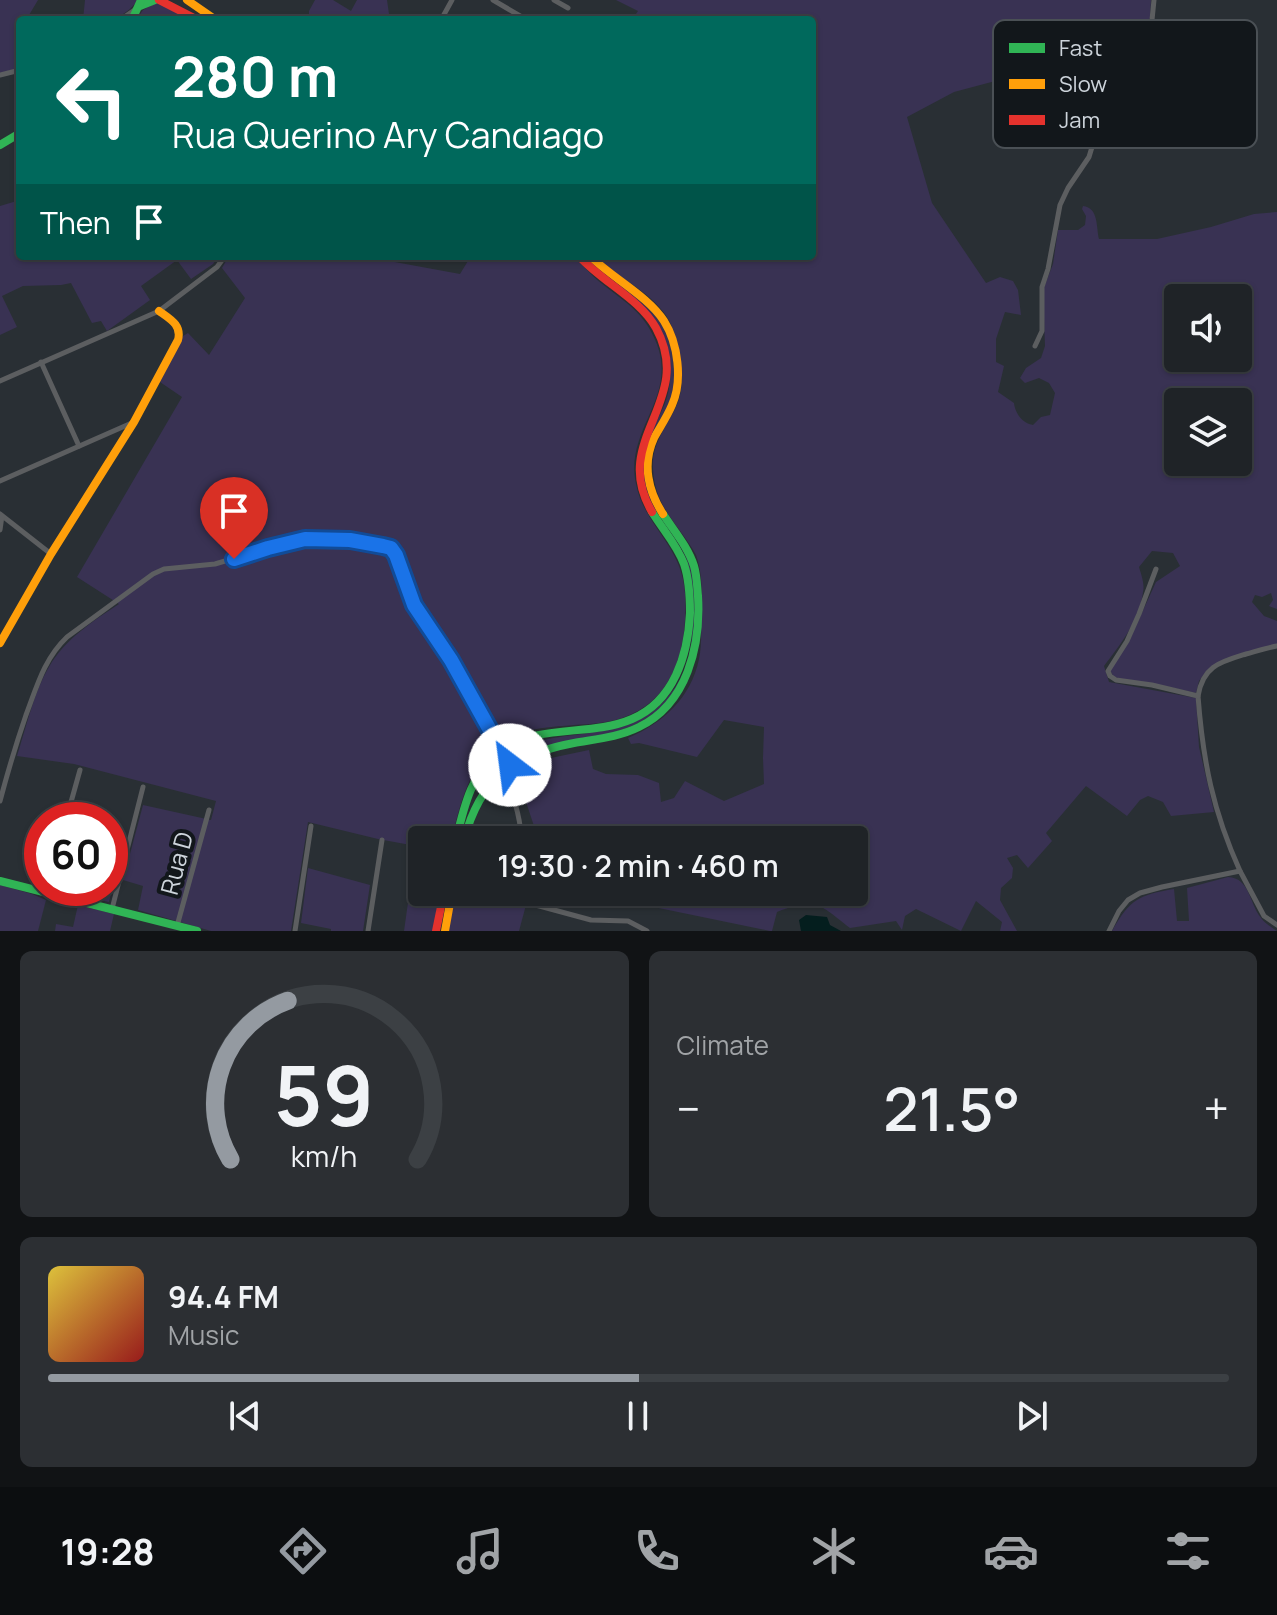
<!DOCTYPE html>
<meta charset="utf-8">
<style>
:root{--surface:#1f2327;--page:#2c2f33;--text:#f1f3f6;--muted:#a1a4a7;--line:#3c4044;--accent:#949aa1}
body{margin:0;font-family:Manrope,sans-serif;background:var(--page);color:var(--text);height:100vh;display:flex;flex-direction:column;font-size:30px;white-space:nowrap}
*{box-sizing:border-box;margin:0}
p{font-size:26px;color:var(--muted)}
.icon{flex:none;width:44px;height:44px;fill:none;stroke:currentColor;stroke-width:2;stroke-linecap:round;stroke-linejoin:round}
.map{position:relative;height:931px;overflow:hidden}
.details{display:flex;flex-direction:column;gap:20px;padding:20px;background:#111315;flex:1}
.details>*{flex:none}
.banner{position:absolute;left:16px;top:16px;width:800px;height:244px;border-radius:8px;box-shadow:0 2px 6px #0004,0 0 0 2px var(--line);background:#00695c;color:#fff;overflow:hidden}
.fabs{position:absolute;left:1164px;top:284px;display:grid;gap:16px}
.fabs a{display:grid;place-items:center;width:88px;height:88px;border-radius:8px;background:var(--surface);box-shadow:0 2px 6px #0004,0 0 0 2px var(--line);font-size:40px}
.speed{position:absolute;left:24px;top:802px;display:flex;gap:16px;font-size:40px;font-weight:700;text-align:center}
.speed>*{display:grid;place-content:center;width:104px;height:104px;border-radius:50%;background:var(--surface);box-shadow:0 2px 6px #0004,0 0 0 2px var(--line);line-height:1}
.speed .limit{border:12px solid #d22;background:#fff;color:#111}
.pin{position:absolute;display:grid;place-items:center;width:68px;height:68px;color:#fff;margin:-82px -34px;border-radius:50% 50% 50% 0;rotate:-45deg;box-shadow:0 0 8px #0007}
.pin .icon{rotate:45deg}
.me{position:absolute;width:88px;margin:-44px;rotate:330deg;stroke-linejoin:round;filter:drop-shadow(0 0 6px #0008)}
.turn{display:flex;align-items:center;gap:28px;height:168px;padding:0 24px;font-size:36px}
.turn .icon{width:104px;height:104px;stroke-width:2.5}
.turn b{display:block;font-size:56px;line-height:68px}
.then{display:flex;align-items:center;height:76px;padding:0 24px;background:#0003;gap:16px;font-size:30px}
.big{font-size:60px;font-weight:600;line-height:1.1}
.details .tile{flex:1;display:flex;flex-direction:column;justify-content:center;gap:12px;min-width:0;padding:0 28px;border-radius:12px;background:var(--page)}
.details .dial{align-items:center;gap:0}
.dial svg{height:208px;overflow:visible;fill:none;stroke:var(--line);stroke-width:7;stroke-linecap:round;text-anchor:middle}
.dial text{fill:var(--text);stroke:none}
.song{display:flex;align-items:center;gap:24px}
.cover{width:96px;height:96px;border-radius:12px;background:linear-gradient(135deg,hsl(50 70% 55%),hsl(0 70% 35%))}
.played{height:8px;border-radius:4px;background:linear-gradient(90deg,var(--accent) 50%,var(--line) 50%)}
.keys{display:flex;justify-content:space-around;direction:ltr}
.heat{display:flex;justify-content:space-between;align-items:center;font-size:44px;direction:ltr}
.details .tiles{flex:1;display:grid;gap:20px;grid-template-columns:1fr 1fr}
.tile:last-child{grid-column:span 2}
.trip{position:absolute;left:408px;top:826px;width:460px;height:80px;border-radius:8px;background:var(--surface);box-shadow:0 2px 6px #0004,0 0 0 2px var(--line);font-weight:600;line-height:80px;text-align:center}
.dock{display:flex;height:128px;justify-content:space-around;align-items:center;background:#0c0e10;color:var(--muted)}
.dock .icon{width:56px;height:56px}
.dock .on{color:var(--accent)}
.dock b{font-size:36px;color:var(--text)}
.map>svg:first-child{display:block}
.green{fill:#393253;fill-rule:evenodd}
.water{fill:#041e1e}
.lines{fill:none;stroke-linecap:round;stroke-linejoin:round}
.street{stroke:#5c5e60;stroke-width:5}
.fast{stroke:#30b455;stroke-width:8}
.slow{stroke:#ff9f0a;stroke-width:8}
.jam{stroke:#e5322d;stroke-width:8}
.route-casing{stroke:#114b97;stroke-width:20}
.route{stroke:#1a73e8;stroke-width:14}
.labels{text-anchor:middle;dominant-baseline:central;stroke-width:8;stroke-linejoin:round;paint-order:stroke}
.street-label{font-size:24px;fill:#cdd4db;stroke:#12171b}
.key{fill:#12171b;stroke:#4a5055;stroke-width:2}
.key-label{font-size:22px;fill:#cdd4db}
</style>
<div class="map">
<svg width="1277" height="931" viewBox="0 0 1277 931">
<rect width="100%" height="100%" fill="#292f34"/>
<g class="green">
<polygon points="0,0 38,0 26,20 20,20 20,68 0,73"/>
<path d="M85 0H138C122 21 107 20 83 20Z"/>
<polygon points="315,0 333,0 351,11 357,0 387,0 389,14 398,19 318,20 309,18 309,11"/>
<path d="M616 0H1151L1150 18 1137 35 1116 68 1096 104H1074L1044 97 999 80 954 92 907 117 932 203 986 283 1000 277 1013 281 1018 290 1021 315 1005 312 996 339V362L1004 366 998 392 1014 403C1015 413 1022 423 1033 425L1041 417 1050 415 1055 393 1049 383 1039 378 1025 383 1020 378 1026 368 1041 358 1045 346 1043 290 1053 264 1058 230H1078L1085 225 1086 216 1082 209 1083 206C1099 208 1096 227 1099 239H1157L1211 227 1254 214 1277 212V609L1269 606 1273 600 1271 593 1262 597 1255 595 1252 602 1264 616 1277 621V645L1266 647 1207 670 1199 681 1196 693 1151 683 1120 679 1113 676 1111 672V666L1129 641 1156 582 1180 566 1173 553 1152 551 1139 567C1141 574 1145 584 1143 592 1140 620 1120 645 1104 666L1109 682 1196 698 1199 747 1214 812 1171 816 1163 802 1148 796 1140 800 1127 816 1086 786 1046 833 1052 841 1028 868 1017 855 1007 858 1013 868 1012 878 1001 888 1000 900 1017 931H1000L1002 922 976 901 961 931 916 909 905 916 902 930 896 921 850 928C819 904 816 896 777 912L772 931H770L649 906 632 901V892H854V840H535V829L519 781 540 762 546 759 589 750 593 769 606 774 638 775 659 783 661 802 674 798 685 781 724 801 764 784 763 758 764 727 724 720 697 757 639 743 631 744 628 738C663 723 691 698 699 659 702 645 701 630 701 616 702 595 703 575 696 555 679 524 655 508 653 469 651 442 669 425 678 402 687 378 679 334 665 314 647 289 616 277 594 256H812V20H632L638 11ZM1178 298H1238V358H1178ZM1178 402H1238V462H1178Z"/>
<polygon points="155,3 161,4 192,20 136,20 143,10"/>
<polygon points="20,200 20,256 219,256 213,264 191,279 177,260 141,286 150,300 107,331 101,321 92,323 71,283 61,285 23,286 2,296 17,327 0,335 0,206"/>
<path d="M229 256H362L460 274 471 256H576C579 261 583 266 587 270 606 291 634 302 649 328 688 393 623 425 636 484 644 526 682 545 685 593 688 644 676 700 622 718 607 723 590 724 574 725 552 727 523 728 503 740 468 764 461 803 451 840H422V892H440L433 931H404L416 846 378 839 308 822 291 931H211L138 910 143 886 123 880 143 805 211 820 216 801 74 764 17 756C26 728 34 692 49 667 65 639 93 621 119 604L77 577 182 397 160 382 183 336 188 333 209 355 245 298 222 268Z"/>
<path d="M584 256C592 261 599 270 606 276 629 293 656 305 667 333 674 353 678 384 669 404 659 425 644 440 644 465 644 509 670 521 687 556 698 578 696 634 690 658 686 671 680 685 671 696 633 746 563 734 511 758L507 752C557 726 626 744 665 700 675 689 682 677 687 664 695 638 696 574 683 551 666 520 642 503 643 465 643 443 654 427 663 408 673 386 672 360 663 338 648 301 610 284 584 256Z"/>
<polygon points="110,854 120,856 109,902 52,890 52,888 110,888"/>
<polygon points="308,868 370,885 363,931 331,931 331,929 301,923"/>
<path d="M1228 877C1250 878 1249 903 1261 918 1265 924 1272 927 1277 931H1112C1130 899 1139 895 1174 889L1177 921H1189L1187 888Z"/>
<polygon points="0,885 32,894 46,900 38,931 0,931"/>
<polygon points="456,892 519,892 526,905 519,931 448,931"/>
<polygon points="78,905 114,914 110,931 55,931 56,924 73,927"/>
</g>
<polygon class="water" points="806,915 827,917 830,925 841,931 801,931 799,920"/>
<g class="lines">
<g class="street">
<polyline points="493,0 527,20"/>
<polyline points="554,0 568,8"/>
<polyline points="120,20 136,9"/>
<polyline points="441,20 452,0"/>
<polyline points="0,75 20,70"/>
<polyline points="1035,346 1042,331 1042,287 1048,269 1060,205 1068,188 1089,157 1092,147 1093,128 1100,100 1138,37 1152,20 1154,0"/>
<polyline points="41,362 79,446"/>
<polyline points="0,381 159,311 217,267 225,256"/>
<polyline points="0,481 134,422"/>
<polyline points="0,514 51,554"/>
<polyline points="0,530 2,516"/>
<path d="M1156 569 1139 614 1127 641 1108 671 1110 676 1116 680 1152 685 1198 696C1203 762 1213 811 1240 871"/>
<path d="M1198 696C1203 666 1220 662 1246 654 1257 651 1266 648 1277 646"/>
<path d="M500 774C515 796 519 813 522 840"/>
<path d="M0 801C8 771 16 744 26 715 37 686 44 659 67 637L153 574 164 569 215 564 268 548 305 539 350 540 383 546 391 548 396 555 414 605 451 660 501 750"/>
<polyline points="66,820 80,770"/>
<polyline points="523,892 526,898 532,904 591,920 628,921 647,931"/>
<polyline points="112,909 143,787"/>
<polyline points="177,926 209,810"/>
<polyline points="295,931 311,826"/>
<polyline points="368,931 382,840"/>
<polyline points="1109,931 1119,911 1128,900 1140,893 1162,887 1240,871 1264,916 1277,925"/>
</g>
<g class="fast">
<polyline points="140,6 155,0"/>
<polyline points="132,20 141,0"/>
<polyline points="0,145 20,133"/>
<path d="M456 840C464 806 472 771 502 750 541 723 590 737 632 719 674 701 688 655 690 613 690 597 689 579 684 564 677 545 663 530 652 512"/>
<path d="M464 840C480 779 513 754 574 743 596 739 619 737 639 727 687 704 701 646 698 596 697 586 697 576 694 566 688 547 674 531 663 514"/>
<polyline points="0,881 197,931"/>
</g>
<g class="slow">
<polyline points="187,0 216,20"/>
<path d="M590 256C612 278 648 296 664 321 678 343 683 381 672 405 667 417 660 427 654 438 642 464 648 491 663 514"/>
<path d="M0 643 51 554 134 422 178 340C182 325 170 319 159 311"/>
<polyline points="445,931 452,892"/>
</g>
<g class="jam">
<polyline points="159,0 198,20"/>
<path d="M579 256C602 282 639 298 656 328 696 402 609 439 652 512"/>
<polyline points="436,931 444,892"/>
</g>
</g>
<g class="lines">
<defs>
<polyline id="route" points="234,559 268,548 305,539 350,540 383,546 391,548 396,555 414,605 451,660 501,750 505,754 510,765"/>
</defs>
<use href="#route" class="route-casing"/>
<use href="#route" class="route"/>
</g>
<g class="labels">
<g class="street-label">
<text transform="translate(176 863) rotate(-75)">Rua D</text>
</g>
</g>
<rect x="993" y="20" width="264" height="128" rx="12" class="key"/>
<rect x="1009" y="43" width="36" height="10" fill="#30b455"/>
<rect x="1009" y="79" width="36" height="10" fill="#ff9f0a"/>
<rect x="1009" y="115" width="36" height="10" fill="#e5322d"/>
<g class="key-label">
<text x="1059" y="56">Fast</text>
<text x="1059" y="92">Slow</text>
<text x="1059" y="128">Jam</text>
</g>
</svg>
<div class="fabs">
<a><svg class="icon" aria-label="sound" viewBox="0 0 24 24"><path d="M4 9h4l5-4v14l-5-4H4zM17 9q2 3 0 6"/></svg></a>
<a><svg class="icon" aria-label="layers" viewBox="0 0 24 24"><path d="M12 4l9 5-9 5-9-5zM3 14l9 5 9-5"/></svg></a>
</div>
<div class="speed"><div class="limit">60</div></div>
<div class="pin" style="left:234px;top:559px;background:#d93025"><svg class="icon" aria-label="arrive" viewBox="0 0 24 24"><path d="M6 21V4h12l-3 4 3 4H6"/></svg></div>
<svg class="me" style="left:510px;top:765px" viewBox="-20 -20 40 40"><circle r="19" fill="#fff"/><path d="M0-13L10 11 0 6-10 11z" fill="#1a73e8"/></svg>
<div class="trip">19:30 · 2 min · 460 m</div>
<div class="banner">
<div class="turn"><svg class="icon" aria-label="left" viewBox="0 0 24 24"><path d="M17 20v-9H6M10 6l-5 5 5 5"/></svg><div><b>280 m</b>Rua Querino Ary Candiago</div></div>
<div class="then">Then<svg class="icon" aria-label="arrive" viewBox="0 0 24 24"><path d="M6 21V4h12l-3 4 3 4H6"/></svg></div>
</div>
</div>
<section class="details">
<div class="tiles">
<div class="tile dial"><svg viewBox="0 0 100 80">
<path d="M14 69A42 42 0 1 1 86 69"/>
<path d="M14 69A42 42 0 0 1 36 8" stroke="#949aa1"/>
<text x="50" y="56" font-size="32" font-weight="700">59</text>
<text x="50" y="72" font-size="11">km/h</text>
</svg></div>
<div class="tile"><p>Climate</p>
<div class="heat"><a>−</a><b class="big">21.5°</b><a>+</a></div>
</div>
<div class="tile">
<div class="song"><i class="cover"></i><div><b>94.4 FM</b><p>Music</p></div></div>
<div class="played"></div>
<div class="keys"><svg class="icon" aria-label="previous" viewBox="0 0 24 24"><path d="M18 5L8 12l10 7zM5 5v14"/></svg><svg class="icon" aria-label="pause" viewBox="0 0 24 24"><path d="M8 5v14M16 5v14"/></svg><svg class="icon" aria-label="next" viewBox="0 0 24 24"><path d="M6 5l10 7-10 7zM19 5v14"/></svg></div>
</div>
</div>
</section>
<nav class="dock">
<b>19:28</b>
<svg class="icon on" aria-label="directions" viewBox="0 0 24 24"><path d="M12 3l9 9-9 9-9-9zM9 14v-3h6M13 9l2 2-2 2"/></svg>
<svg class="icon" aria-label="music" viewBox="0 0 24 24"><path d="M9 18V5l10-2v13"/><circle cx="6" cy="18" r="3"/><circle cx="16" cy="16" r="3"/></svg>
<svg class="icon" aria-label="phone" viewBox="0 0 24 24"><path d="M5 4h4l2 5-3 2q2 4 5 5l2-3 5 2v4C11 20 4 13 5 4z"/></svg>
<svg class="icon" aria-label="climate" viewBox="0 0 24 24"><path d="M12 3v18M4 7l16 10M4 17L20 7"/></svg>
<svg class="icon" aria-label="car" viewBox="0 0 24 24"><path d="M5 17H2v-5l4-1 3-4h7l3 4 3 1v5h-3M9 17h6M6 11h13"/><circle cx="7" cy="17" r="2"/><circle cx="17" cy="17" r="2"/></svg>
<svg class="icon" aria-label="filters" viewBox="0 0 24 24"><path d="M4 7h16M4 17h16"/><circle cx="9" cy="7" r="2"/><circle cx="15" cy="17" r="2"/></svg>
</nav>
